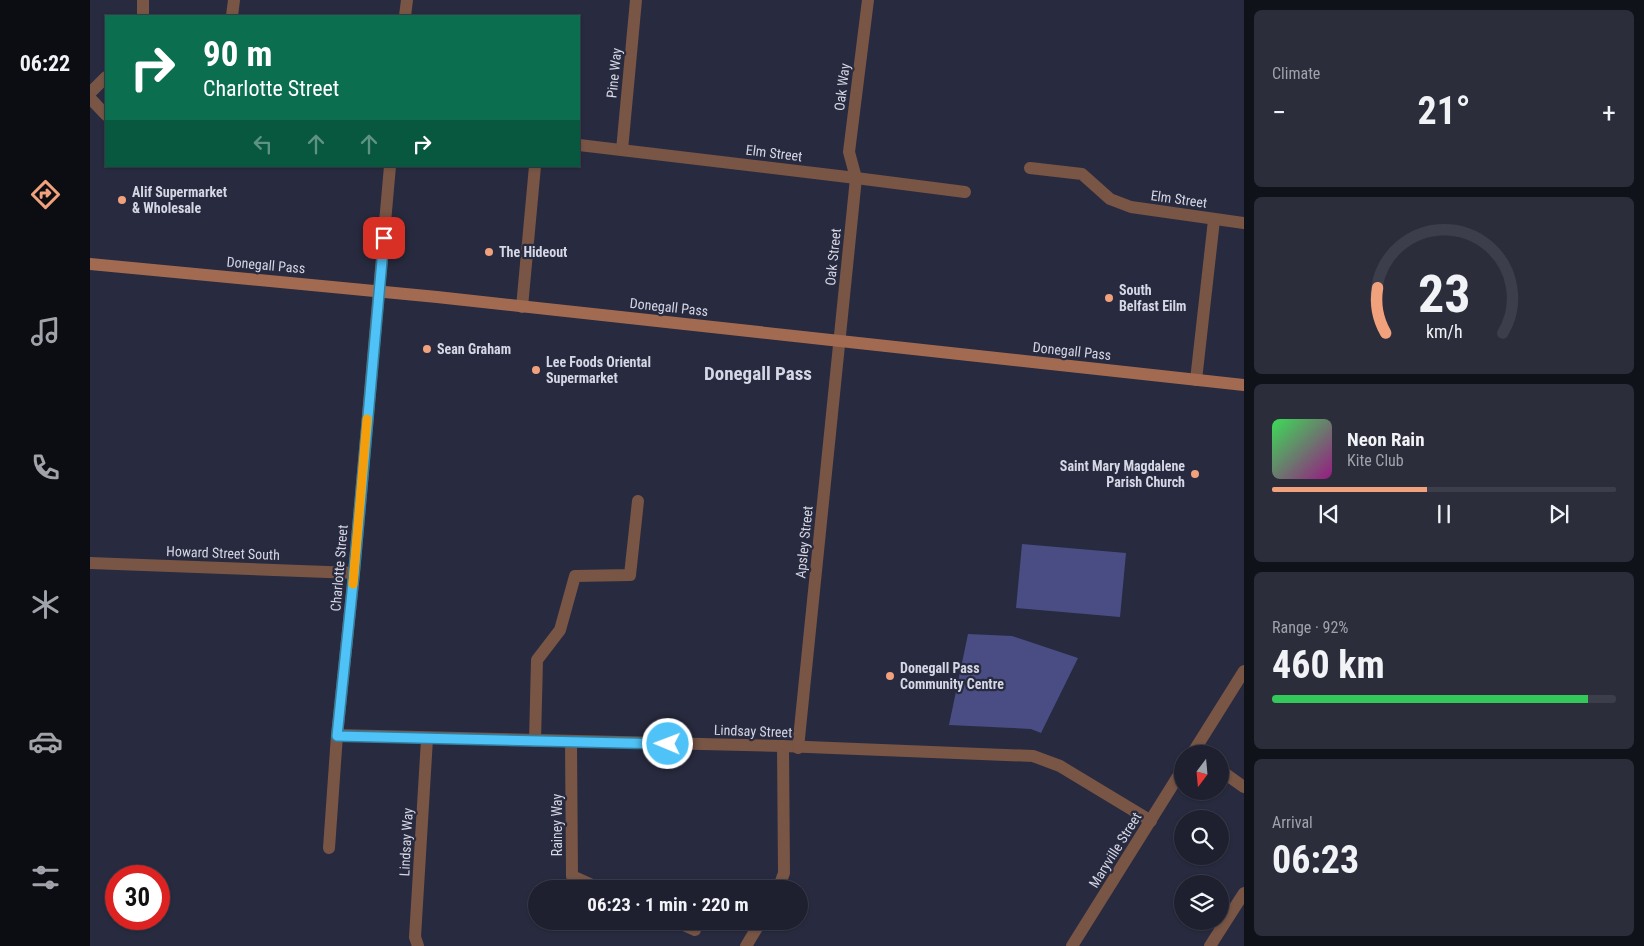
<!DOCTYPE html>
<meta charset="utf-8">
<style>
:root{--surface:#1e202f;--page:#2b2d3b;--text:#f1f3f6;--muted:#a1a3aa;--line:#3c3e4b;--accent:#f1a17b}
body{margin:0;font-family:"Roboto Condensed",sans-serif;background:var(--page);color:var(--text);height:100vh;display:flex;flex-direction:column;font-size:19px;white-space:nowrap}
*{box-sizing:border-box;margin:0}
p{font-size:16px;color:var(--muted)}
.icon{flex:none;width:28px;height:28px;fill:none;stroke:currentColor;stroke-width:2;stroke-linecap:round;stroke-linejoin:round}
.map{position:relative;flex:1;overflow:hidden}
.details{display:flex;flex-direction:column;gap:10px;padding:10px;background:#10121a;width:400px}
.details>*{flex:none}
.hud{position:absolute;left:15px;top:15px;width:475px;height:152px;border-radius:0px;box-shadow:0 1px 4px #0004,0 0 0 1px var(--line);background:#0b6e4f;color:#fff;overflow:hidden}
.needle{width:32px;rotate:196deg}
.tools{position:absolute;left:1084px;top:745px;display:grid;gap:10px}
.tools a{display:grid;place-items:center;width:55px;height:55px;border-radius:50%;background:var(--surface);box-shadow:0 1px 4px #0004,0 0 0 1px var(--line);font-size:25px}
.speed{position:absolute;left:15px;top:865px;display:flex;gap:10px;font-size:25px;font-weight:700;text-align:center}
.speed>*{display:grid;place-content:center;width:65px;height:65px;border-radius:50%;background:var(--surface);box-shadow:0 1px 4px #0004,0 0 0 1px var(--line);line-height:1}
.speed .limit{border:8px solid #d22;background:#fff;color:#111}
.pin{position:absolute;display:grid;place-items:center;width:42px;height:42px;color:#fff;margin:-21px;border-radius:10px;box-shadow:0 2px 8px #0006}
.me{position:absolute;width:55px;margin:-28px;rotate:271deg;stroke-linejoin:round;filter:drop-shadow(0 0 4px #0008)}
.turn{display:flex;align-items:center;gap:18px;height:105px;padding:0 15px;font-size:22px}
.turn .icon{width:65px;height:65px;stroke-width:2.5}
.turn b{display:block;font-size:35px;line-height:42px}
.lanes{display:flex;align-items:center;height:48px;padding:0 15px;background:#0003;justify-content:center;gap:25px;direction:ltr}
.lanes .off{opacity:.35}
.big{font-size:38px;font-weight:700;line-height:1.1}
.details .card{flex:1;display:flex;flex-direction:column;justify-content:center;gap:8px;min-width:0;padding:0 18px;border-radius:8px;background:var(--page)}
.details .dial{align-items:center;gap:0}
.dial svg{height:130px;overflow:visible;fill:none;stroke:var(--line);stroke-width:7;stroke-linecap:round;text-anchor:middle}
.dial text{fill:var(--text);stroke:none}
.song{display:flex;align-items:center;gap:15px}
.cover{width:60px;height:60px;border-radius:8px;background:linear-gradient(135deg,hsl(130 70% 55%),hsl(310 70% 35%))}
.played{height:5px;border-radius:2px;background:linear-gradient(90deg,var(--accent) 45%,var(--line) 45%)}
.keys{display:flex;justify-content:space-around;direction:ltr}
.heat{display:flex;justify-content:space-between;align-items:center;font-size:28px;direction:ltr}
.charge{height:8px;border-radius:4px;background:linear-gradient(90deg,#34c759 92%,var(--line) 0)}
.trip{position:absolute;left:438px;top:880px;width:280px;height:50px;border-radius:25px;background:var(--surface);box-shadow:0 1px 4px #0004,0 0 0 1px var(--line);font-weight:700;line-height:50px;text-align:center}
main{display:flex;flex:1;min-height:0}
.dock{display:flex;flex-direction:column;width:90px;justify-content:space-around;align-items:center;background:#0c0d13;color:var(--muted)}
.dock .icon{width:35px;height:35px}
.dock .active{color:var(--accent)}
.dock b{font-size:22px;color:var(--text)}
.map>svg:first-child{display:block}
.green{fill:#494d84}
.lines{fill:none;stroke-linecap:round;stroke-linejoin:round}
.street{stroke:#785545;stroke-width:12}
.secondary{stroke:#a26b51;stroke-width:12}
.route-casing{stroke:#337fa1;stroke-width:12}
.route{stroke:#4fc3f7;stroke-width:9}
.slow{stroke:#f59e0b;stroke-width:9}
.poi-dot{fill:#f1a17b;stroke:#282a3f;stroke-width:2}
.labels{text-anchor:middle;dominant-baseline:central;stroke-width:4.5;stroke-linejoin:round;paint-order:stroke}
.street-label{font-size:14px;fill:#d5d7e5;stroke:#282a3f}
.poi-label{font-size:14px;font-weight:bold;fill:#d5d7e5;stroke:#282a3f;text-anchor:start}
.district-label{font-size:19px;font-weight:bold;fill:#d5d7e5;stroke:#282a3f}
</style>
<main>
<nav class="dock">
<b>06:22</b>
<svg class="icon active" aria-label="directions" viewBox="0 0 24 24"><path d="M12 3l9 9-9 9-9-9zM9 14v-3h6M13 9l2 2-2 2"/></svg>
<svg class="icon" aria-label="music" viewBox="0 0 24 24"><path d="M9 18V5l10-2v13"/><circle cx="6" cy="18" r="3"/><circle cx="16" cy="16" r="3"/></svg>
<svg class="icon" aria-label="phone" viewBox="0 0 24 24"><path d="M5 4h4l2 5-3 2q2 4 5 5l2-3 5 2v4C11 20 4 13 5 4z"/></svg>
<svg class="icon" aria-label="climate" viewBox="0 0 24 24"><path d="M12 3v18M4 7l16 10M4 17L20 7"/></svg>
<svg class="icon" aria-label="car" viewBox="0 0 24 24"><path d="M5 17H2v-5l4-1 3-4h7l3 4 3 1v5h-3M9 17h6M6 11h13"/><circle cx="7" cy="17" r="2"/><circle cx="17" cy="17" r="2"/></svg>
<svg class="icon" aria-label="filters" viewBox="0 0 24 24"><path d="M4 7h16M4 17h16"/><circle cx="9" cy="7" r="2"/><circle cx="15" cy="17" r="2"/></svg>
</nav>
<div class="map">
<svg width="1154" height="946" viewBox="0 0 1154 946">
<rect width="100%" height="100%" fill="#282a3f"/>
<g class="green">
<polygon points="932,544 1036,553 1030,617 926,608"/>
<polygon points="878,634 922,636 988,658 951,733 941,729 859,725"/>
</g>
<g class="lines">
<g class="street">
<polyline points="53,0 53,16"/>
<polyline points="142,16 144,0"/>
<polyline points="315,16 317,0"/>
<polyline points="0,93 16,77"/>
<polyline points="0,98 16,115"/>
<polyline points="489,145 766,178 875,192"/>
<polyline points="532,150 546,0"/>
<polyline points="940,168 992,174 1020,199 1041,207 1154,223"/>
<polyline points="432,307 445,166"/>
<polyline points="1106,380 1124,220"/>
<polyline points="0,563 264,573"/>
<polyline points="247,735 693,746 943,756 970,766 1061,821"/>
<polyline points="445,741 447,660 470,630 485,576 540,575 548,501"/>
<polyline points="481,742 482,876 511,889"/>
<polyline points="708,748 766,178 759,152 778,0"/>
<polyline points="1102,754 1154,671"/>
<polyline points="1130,770 1154,787"/>
<polyline points="239,848 247,735 264,573 300,166"/>
<polyline points="688,889 694,873 693,746"/>
<polyline points="585,921 605,930"/>
<polyline points="328,946 325,937 337,739"/>
<polyline points="656,946 671,921"/>
<polyline points="982,946 1092,770"/>
<polyline points="1120,946 1154,893"/>
</g>
<polyline class="secondary" points="0,264 347,297 1154,385"/>
</g>
<g class="lines">
<defs>
<polyline id="route" points="294,238 264,573 247,736 578,744"/>
</defs>
<use href="#route" class="route-casing"/>
<use href="#route" class="route"/>
<polyline class="slow" points="263,584 277,419"/>
</g>
<g class="poi-dot">
<circle cx="32" cy="200" r="5"/>
<circle cx="399" cy="252" r="5"/>
<circle cx="1019" cy="298" r="5"/>
<circle cx="337" cy="349" r="5"/>
<circle cx="446" cy="370" r="5"/>
<circle cx="1105" cy="474" r="5"/>
<circle cx="800" cy="676" r="5"/>
</g>
<g class="labels">
<g class="street-label">
<text transform="translate(524 73) rotate(-84)">Pine Way</text>
<text transform="translate(752 87) rotate(-83)">Oak Way</text>
<text transform="translate(684 153) rotate(7)">Elm Street</text>
<text transform="translate(1089 199) rotate(8)">Elm Street</text>
<text transform="translate(743 257) rotate(-84)">Oak Street</text>
<text transform="translate(176 265) rotate(5)">Donegall Pass</text>
<text transform="translate(579 307) rotate(6)">Donegall Pass</text>
<text transform="translate(982 351) rotate(6)">Donegall Pass</text>
<text transform="translate(714 542) rotate(-84)">Apsley Street</text>
<text transform="translate(133 553) rotate(2)">Howard Street South</text>
<text transform="translate(249 568) rotate(-85)">Charlotte Street</text>
<text transform="translate(663 731) rotate(2)">Lindsay Street</text>
<text transform="translate(467 825) rotate(-90)">Rainey Way</text>
<text transform="translate(316 842) rotate(-87)">Lindsay Way</text>
<text transform="translate(1025 850) rotate(-58)">Maryville Street</text>
</g>
<g class="poi-label">
<text x="42" y="192">Alif Supermarket<tspan x="42" dy="16">&amp; Wholesale</tspan></text>
<text x="409" y="252">The Hideout</text>
<text x="1029" y="290">South<tspan x="1029" dy="16">Belfast Eilm</tspan></text>
<text x="347" y="349">Sean Graham</text>
<text x="456" y="362">Lee Foods Oriental<tspan x="456" dy="16">Supermarket</tspan></text>
<text x="1095" y="466" text-anchor="end">Saint Mary Magdalene<tspan x="1095" dy="16">Parish Church</tspan></text>
<text x="810" y="668">Donegall Pass<tspan x="810" dy="16">Community Centre</tspan></text>
</g>
<g class="district-label">
<text x="668" y="373">Donegall Pass</text>
</g>
</g>
</svg>
<div class="tools">
<a><svg class="needle" viewBox="-14 -14 28 28"><path d="M0-13l5 13h-10z" fill="#e53935"/><path d="M0 13l5-13h-10z" fill="#a1a3aa"/></svg></a>
<a><svg class="icon" aria-label="search" viewBox="0 0 24 24"><circle cx="10" cy="10" r="6"/><path d="M15 15l6 6"/></svg></a>
<a><svg class="icon" aria-label="layers" viewBox="0 0 24 24"><path d="M12 4l9 5-9 5-9-5zM3 14l9 5 9-5"/></svg></a>
</div>
<div class="speed"><div class="limit">30</div></div>
<div class="pin" style="left:294px;top:238px;background:#d93025"><svg class="icon" aria-label="arrive" viewBox="0 0 24 24"><path d="M6 21V4h12l-3 4 3 4H6"/></svg></div>
<svg class="me" style="left:578px;top:744px" viewBox="-20 -20 40 40"><circle r="17" fill="#4fc3f7" stroke="#fff" stroke-width="3"/><path d="M0-11L8 9 0 5-8 9z" fill="#fff"/></svg>
<div class="trip">06:23 · 1 min · 220 m</div>
<div class="hud">
<div class="turn"><svg class="icon" aria-label="right" viewBox="0 0 24 24"><path d="M7 20v-9h11M14 6l5 5-5 5"/></svg><div><b>90 m</b>Charlotte Street</div></div>
<div class="lanes"><svg class="icon off" aria-label="left" viewBox="0 0 24 24"><path d="M17 20v-9H6M10 6l-5 5 5 5"/></svg><svg class="icon off" aria-label="ahead" viewBox="0 0 24 24"><path d="M12 20V5M6 11l6-6 6 6"/></svg><svg class="icon off" aria-label="ahead" viewBox="0 0 24 24"><path d="M12 20V5M6 11l6-6 6 6"/></svg><svg class="icon" aria-label="right" viewBox="0 0 24 24"><path d="M7 20v-9h11M14 6l5 5-5 5"/></svg></div>
</div>
</div>
<section class="details">
<div class="card"><p>Climate</p>
<div class="heat"><a>−</a><b class="big">21°</b><a>+</a></div>
</div>
<div class="card dial"><svg viewBox="0 0 100 80">
<path d="M14 69A42 42 0 1 1 86 69"/>
<path d="M14 69A42 42 0 0 1 9 41" stroke="#f1a17b"/>
<text x="50" y="56" font-size="32" font-weight="700">23</text>
<text x="50" y="72" font-size="11">km/h</text>
</svg></div>
<div class="card">
<div class="song"><i class="cover"></i><div><b>Neon Rain</b><p>Kite Club</p></div></div>
<div class="played"></div>
<div class="keys"><svg class="icon" aria-label="previous" viewBox="0 0 24 24"><path d="M18 5L8 12l10 7zM5 5v14"/></svg><svg class="icon" aria-label="pause" viewBox="0 0 24 24"><path d="M8 5v14M16 5v14"/></svg><svg class="icon" aria-label="next" viewBox="0 0 24 24"><path d="M6 5l10 7-10 7zM19 5v14"/></svg></div>
</div>
<div class="card"><p>Range · 92%</p><b class="big">460 km</b><div class="charge"></div></div>
<div class="card"><p>Arrival</p><b class="big">06:23</b></div>
</section>
</main>
